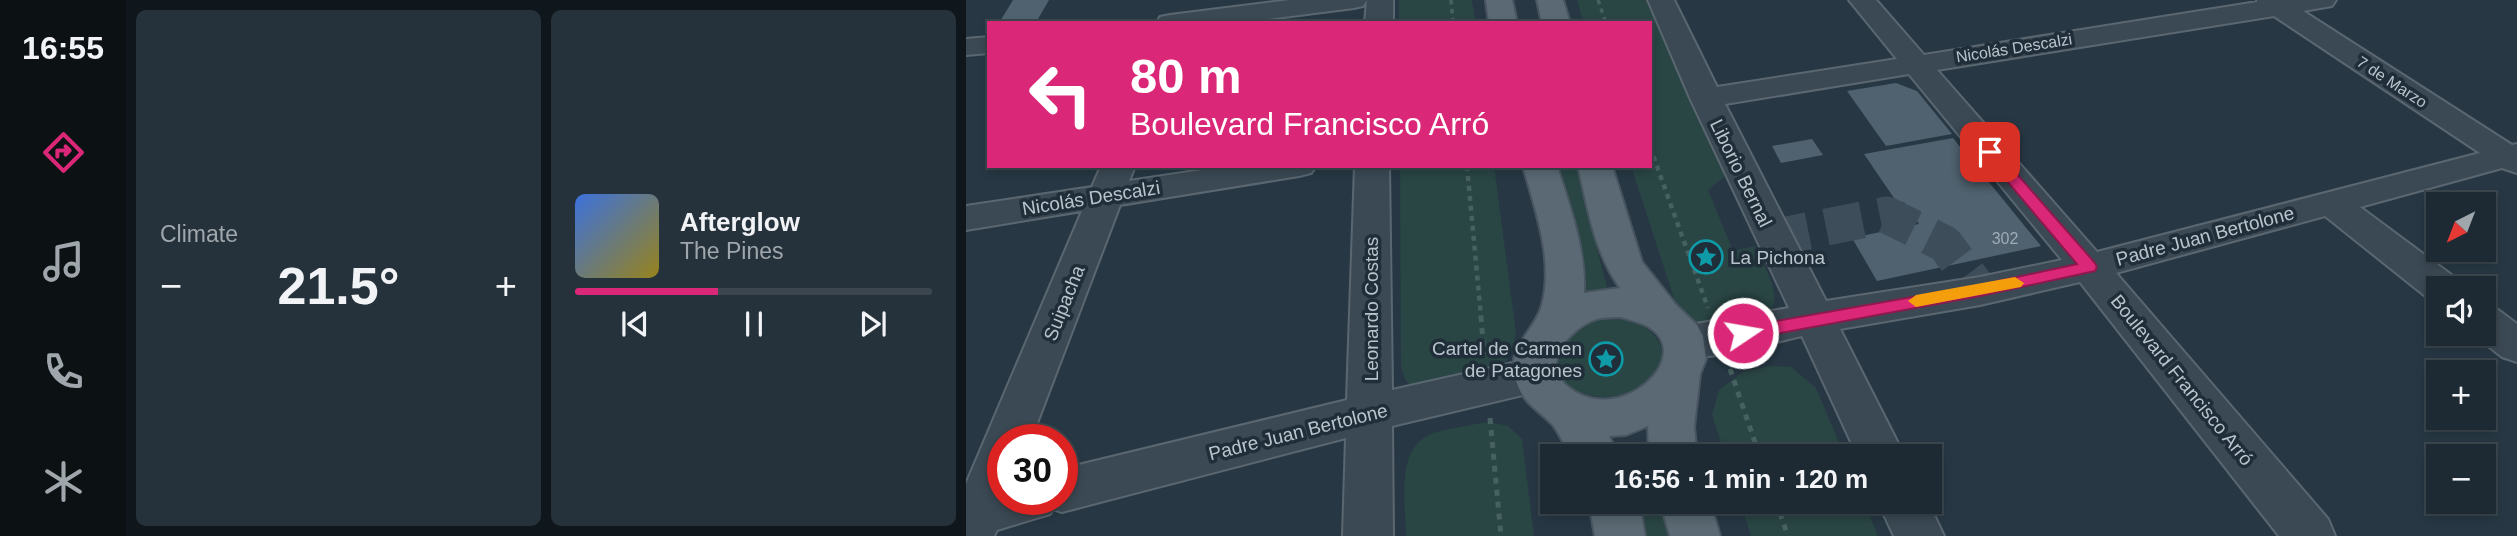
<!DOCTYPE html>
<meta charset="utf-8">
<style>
:root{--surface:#1d2a33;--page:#25323b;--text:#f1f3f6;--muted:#a0a7ac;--line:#3b464e;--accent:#db2777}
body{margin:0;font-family:Arial,sans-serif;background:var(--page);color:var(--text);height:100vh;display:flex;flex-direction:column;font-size:26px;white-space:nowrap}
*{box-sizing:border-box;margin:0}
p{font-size:23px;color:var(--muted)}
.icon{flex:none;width:38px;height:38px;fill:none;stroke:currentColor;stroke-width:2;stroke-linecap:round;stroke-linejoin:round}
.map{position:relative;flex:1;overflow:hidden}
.sheet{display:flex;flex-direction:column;gap:10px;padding:10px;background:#10171c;width:840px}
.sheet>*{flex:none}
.banner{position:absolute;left:21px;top:21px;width:665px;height:147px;border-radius:0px;box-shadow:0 4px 10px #0003,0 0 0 2px var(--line);background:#db2777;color:#fff;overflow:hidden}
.needle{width:46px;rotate:222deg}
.fabs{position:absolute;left:1460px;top:192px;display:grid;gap:14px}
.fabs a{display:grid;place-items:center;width:70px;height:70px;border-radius:0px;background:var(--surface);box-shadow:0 4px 10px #0003,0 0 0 2px var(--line);font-size:35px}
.speed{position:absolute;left:21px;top:424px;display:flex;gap:14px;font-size:35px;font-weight:700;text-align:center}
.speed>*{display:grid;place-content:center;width:91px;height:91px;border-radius:50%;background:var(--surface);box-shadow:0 4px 10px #0003,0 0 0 2px var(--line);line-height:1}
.speed .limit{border:10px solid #d22;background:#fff;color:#111}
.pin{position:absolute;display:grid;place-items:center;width:60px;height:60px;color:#fff;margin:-30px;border-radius:14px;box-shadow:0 4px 10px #0006}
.me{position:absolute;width:77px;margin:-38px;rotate:78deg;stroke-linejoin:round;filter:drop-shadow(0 0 5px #0008)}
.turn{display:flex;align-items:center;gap:24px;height:147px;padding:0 28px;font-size:32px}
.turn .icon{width:91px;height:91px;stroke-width:2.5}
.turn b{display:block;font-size:49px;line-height:60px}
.big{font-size:52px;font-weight:700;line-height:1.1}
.sheet .tile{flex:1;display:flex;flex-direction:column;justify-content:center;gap:10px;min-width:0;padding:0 24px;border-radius:10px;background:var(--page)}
.song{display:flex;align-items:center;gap:21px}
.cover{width:84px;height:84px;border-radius:10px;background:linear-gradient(135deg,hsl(220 70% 55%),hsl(50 70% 35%))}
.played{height:7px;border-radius:4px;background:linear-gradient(90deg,var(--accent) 40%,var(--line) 40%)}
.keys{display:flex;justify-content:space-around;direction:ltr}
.heat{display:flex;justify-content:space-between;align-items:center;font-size:38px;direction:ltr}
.sheet .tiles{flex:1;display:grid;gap:10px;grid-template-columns:repeat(2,1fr)}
.trip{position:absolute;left:574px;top:444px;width:402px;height:70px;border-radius:0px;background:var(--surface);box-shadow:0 4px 10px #0003,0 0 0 2px var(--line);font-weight:700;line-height:70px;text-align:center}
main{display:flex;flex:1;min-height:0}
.dock{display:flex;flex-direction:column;width:126px;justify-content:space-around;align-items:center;background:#0c1114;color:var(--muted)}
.dock .icon{width:49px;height:49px}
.dock .current{color:var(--accent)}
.dock b{font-size:32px;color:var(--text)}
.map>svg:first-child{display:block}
.green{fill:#294544}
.building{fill:#50626f}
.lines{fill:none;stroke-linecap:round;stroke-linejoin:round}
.minor-tunnel{stroke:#3d4d59;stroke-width:37;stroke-dasharray:37 18;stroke-linecap:butt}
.minor-casing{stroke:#5a6771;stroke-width:4}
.major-casing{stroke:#485560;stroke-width:4}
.path-far2{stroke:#476160;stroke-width:3.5;stroke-dasharray:4.5 4.5;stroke-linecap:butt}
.path-far1{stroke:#476160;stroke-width:4.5;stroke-dasharray:5 5;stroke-linecap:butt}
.path{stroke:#476160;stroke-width:5;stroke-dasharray:6 6;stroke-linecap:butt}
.minor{fill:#3b4954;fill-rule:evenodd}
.major{fill:#5a6973;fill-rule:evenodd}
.route{fill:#db2777;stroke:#8e194d;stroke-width:2}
.slow{fill:#f59e0b}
.labels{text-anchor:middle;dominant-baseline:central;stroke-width:7;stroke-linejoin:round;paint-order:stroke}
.far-street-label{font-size:16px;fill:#b9c4cd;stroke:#202e39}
.number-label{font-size:16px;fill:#9facb6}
.street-label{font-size:19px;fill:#b9c4cd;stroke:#202e39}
.poi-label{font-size:19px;fill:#b9c4cd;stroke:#202e39;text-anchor:start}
</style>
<main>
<nav class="dock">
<b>16:55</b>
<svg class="icon current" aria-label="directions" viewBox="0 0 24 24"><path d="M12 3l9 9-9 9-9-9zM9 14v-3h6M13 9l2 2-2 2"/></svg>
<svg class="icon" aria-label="music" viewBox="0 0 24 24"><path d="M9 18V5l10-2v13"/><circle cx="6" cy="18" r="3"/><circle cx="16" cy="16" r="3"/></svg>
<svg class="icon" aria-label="phone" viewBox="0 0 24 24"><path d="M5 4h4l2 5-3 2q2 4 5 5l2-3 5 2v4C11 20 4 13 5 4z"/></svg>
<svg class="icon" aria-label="climate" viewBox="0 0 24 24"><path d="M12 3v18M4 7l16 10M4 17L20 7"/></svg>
</nav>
<section class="sheet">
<div class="tiles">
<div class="tile"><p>Climate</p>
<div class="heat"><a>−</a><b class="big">21.5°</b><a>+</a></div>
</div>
<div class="tile">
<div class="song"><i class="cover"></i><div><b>Afterglow</b><p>The Pines</p></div></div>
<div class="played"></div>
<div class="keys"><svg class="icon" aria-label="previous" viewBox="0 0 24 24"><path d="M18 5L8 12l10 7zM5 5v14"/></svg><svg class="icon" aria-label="pause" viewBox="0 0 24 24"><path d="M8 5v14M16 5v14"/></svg><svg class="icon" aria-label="next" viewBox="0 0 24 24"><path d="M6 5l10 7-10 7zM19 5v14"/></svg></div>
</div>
</div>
</section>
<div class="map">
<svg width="1551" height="536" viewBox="0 0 1551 536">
<rect width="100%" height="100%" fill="#273844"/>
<g class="green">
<polygon points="433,0 506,0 509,23 433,23"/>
<path d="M611 0H680L759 176 742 190 767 251 789 246C795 261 806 278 808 293 814 327 760 328 738 332L714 317 665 166H684V23H618Z"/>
<polygon points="434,166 528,166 550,333 546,352 536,367 451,393 440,381 435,368"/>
<polygon points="590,166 610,166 641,288 618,293"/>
<path d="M647 317C681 321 714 345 684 379 647 420 556 384 600 340 615 325 626 320 647 317Z"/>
<polygon points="805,366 825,367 850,388 879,457 760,457 746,415 753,390 778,371"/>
<path d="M522 422 542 426 556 439 568 536H440C440 503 428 446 468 433 486 428 504 425 522 422Z"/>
<polygon points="661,502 696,502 704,536 669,536"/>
<polygon points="774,502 898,502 912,536 785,536"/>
</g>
<g class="building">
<polygon points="47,0 83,0 72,19 33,23"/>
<polygon points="930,83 951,91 986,134 920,146 881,91"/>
<polygon points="987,138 1075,246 911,281 886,238 953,224 938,202 932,204 898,154"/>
<polygon points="846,139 857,155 815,163 806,146"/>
</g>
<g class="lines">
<polyline class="minor-tunnel" points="806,238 921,215 979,244 1014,291"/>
<defs>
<g id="minor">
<polygon points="324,0 427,0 427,23 399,23 401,0 397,6 388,8 270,23 191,23 194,17 204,15"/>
<path d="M682 0H708L751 87 931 59 883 0H910L958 55 1291 2V0H1370L1366 6 1337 11 1546 145 1551 144V173L1536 168 1394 207 1491 279 1497 289H1472V302L1463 299 1359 216 1150 273 1362 519 1369 536H1313L1114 282 1014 305 874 329 939 457H892L836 336C798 344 740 365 703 353L697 342 703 331 718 326 823 308 724 98ZM1308 16 1514 153 1131 252 971 70ZM943 74 1096 260 1014 277 860 301 759 104Z"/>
<polygon points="23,37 23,53 0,55 0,39"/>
<polygon points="135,166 169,166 163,181 263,166 350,166 345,173 333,176 154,205 65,439 37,439 37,499 96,499 96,469 381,400 389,166 423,166 426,390 569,358 584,363 591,375 584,387 569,392 426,426 427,536 377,536 380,438 96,512 87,509 84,514 31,530 28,536 0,536 0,484 116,211 0,230 0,206 126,187"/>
<polygon points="1517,305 1531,309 1551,324 1551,362 1536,357 1507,334 1517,334"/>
<polygon points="912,502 962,502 978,536 928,536"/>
</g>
<g id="major">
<polygon points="520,0 546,0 551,23 523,23"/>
<polygon points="571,0 597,0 604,23 576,23"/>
<path d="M557 166H591C604 207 620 250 618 293L654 288C628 252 622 208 612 166H646L676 262 710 305 731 325 737 336 740 359 734 374 728 427 731 457H683L682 426 660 435 643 436 653 457H605C599 447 593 432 586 424 568 406 555 403 548 373 543 345 570 329 576 305 588 260 569 209 557 166ZM655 317C663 320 673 322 681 326 733 355 653 430 601 386 574 363 604 329 628 320 636 317 647 317 655 317Z"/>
<polygon points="623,502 673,502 679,536 629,536"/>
<polygon points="694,502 744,502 754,536 704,536"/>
</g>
</defs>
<use href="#minor" class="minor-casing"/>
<use href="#major" class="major-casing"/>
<g class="path-far2">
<polyline points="485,0 487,23"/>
<polyline points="632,0 640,23"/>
</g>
<g class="path-far1">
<polyline points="684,147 742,308"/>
<polyline points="501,166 515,317"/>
</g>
<g class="path">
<polyline points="515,316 518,354"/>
<polyline points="764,369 794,457"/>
<polyline points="524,418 535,536"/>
<polyline points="810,502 822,536"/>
</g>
<use href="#minor" class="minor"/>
<use href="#major" class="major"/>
</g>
<polygon class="route" points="1024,148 1029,149 1129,263 1131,267 1129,271 1014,296 777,340 771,338 769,333 771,329 777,327 1014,285 1111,264 1019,155 1017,152"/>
<polygon class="slow" points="1049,277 1058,283 1055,287 950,307 942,301 950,295"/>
<defs>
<symbol id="sight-ring" viewBox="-11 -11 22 22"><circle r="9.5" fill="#202e39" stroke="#0f9aa8" stroke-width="1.5"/><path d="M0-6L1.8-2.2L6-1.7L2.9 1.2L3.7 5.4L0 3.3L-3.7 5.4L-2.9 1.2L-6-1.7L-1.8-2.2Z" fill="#0f9aa8"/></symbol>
</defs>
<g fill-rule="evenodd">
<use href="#sight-ring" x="721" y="238" width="38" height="38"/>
<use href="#sight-ring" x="621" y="340" width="38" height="38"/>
</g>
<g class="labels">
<g class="far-street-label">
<text transform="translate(1048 48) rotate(-9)">Nicolás Descalzi</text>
<text transform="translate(1426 82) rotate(33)">7 de Marzo</text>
</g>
<g class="number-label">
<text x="1039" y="238">302</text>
</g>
<g class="street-label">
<text transform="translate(775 173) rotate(64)">Liborio Bernal</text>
<text transform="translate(125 198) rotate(-9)">Nicolás Descalzi</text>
<text transform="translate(1239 236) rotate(-15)">Padre Juan Bertolone</text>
<text transform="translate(98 303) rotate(-68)">Suipacha</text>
<text transform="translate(405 309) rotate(-90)">Leonardo Costas</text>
<text transform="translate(1216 380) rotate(51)">Boulevard Francisco Arró</text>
<text transform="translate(332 432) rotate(-14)">Padre Juan Bertolone</text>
</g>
<g class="poi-label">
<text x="764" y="257">La Pichona</text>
<text x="616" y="348" text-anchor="end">Cartel de Carmen<tspan x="616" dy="22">de Patagones</tspan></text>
</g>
</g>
</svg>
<div class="fabs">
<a><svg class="needle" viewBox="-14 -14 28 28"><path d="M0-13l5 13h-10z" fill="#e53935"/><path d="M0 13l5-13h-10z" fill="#a0a7ac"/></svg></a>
<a><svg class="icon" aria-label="sound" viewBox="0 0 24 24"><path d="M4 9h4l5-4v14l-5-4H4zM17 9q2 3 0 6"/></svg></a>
<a>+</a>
<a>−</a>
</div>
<div class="speed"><div class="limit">30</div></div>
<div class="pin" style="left:1024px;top:152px;background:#d93025"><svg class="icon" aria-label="arrive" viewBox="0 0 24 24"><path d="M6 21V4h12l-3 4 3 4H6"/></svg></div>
<svg class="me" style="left:777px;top:333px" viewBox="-20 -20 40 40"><circle r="17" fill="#db2777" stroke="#fff" stroke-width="3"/><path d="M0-11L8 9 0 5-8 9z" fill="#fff"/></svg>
<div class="trip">16:56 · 1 min · 120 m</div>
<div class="banner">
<div class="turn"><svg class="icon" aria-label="left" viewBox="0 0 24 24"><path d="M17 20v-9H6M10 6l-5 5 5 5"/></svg><div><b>80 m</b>Boulevard Francisco Arró</div></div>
</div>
</div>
</main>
